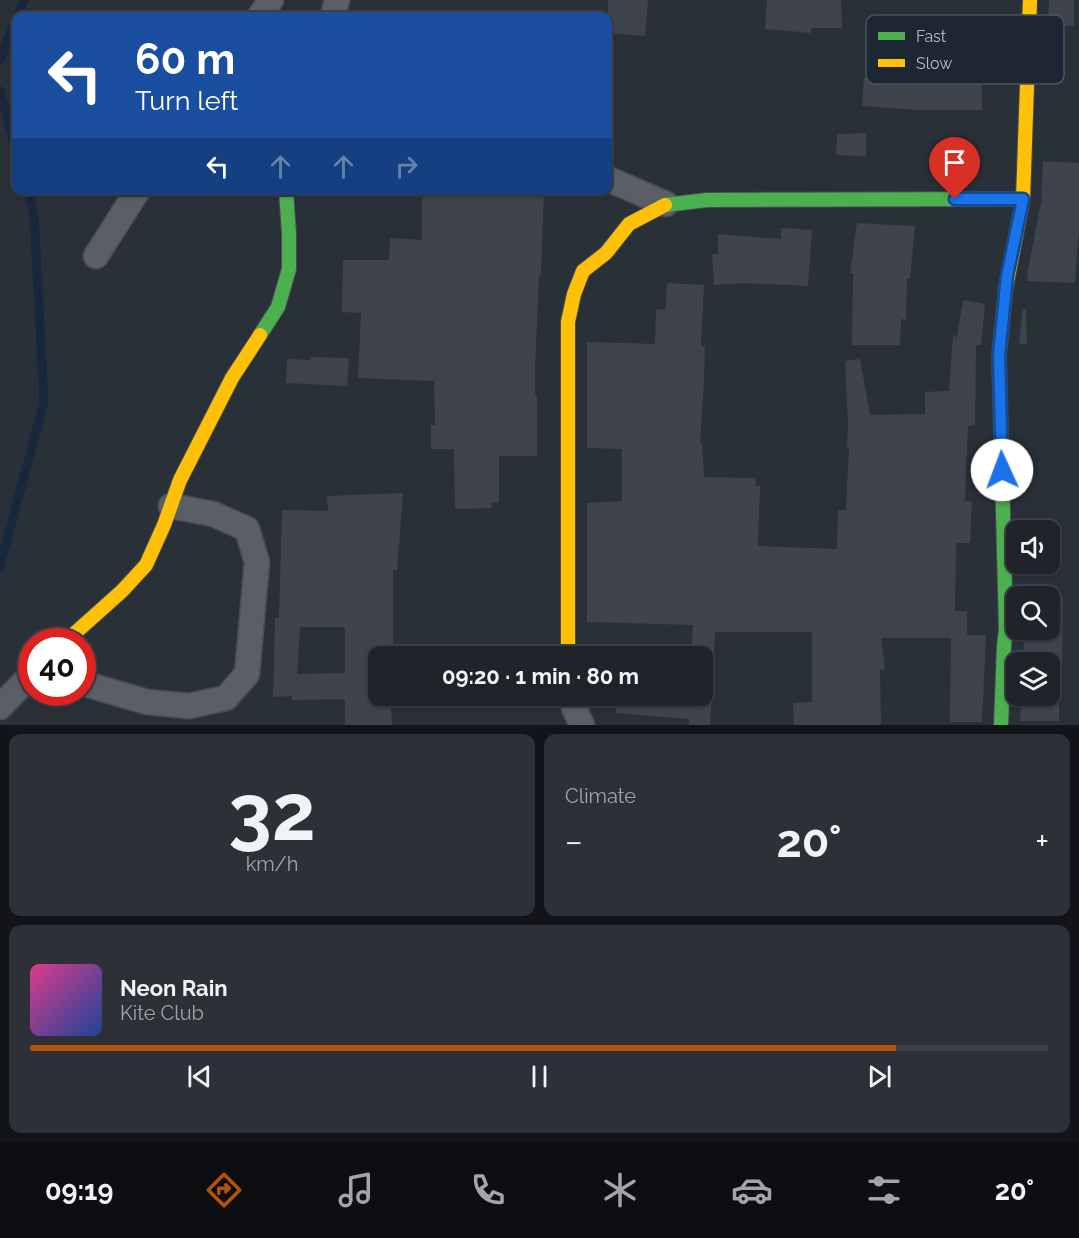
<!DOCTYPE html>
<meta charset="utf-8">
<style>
:root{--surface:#20242a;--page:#2d3036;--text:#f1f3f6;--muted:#a2a4a8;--line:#3d4147;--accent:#b45309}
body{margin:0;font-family:Raleway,sans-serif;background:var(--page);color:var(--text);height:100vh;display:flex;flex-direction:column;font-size:22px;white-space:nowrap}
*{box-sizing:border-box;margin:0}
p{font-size:20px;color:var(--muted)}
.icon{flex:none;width:33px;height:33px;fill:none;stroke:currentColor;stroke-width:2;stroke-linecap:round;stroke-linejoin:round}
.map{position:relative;height:725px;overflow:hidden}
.panel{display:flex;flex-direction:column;gap:9px;padding:9px;background:#121417;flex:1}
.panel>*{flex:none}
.guide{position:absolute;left:12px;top:12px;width:600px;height:183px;border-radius:12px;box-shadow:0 2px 4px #0004,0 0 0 2px var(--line);background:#1a4fa0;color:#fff;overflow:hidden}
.controls{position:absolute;left:1006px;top:520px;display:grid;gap:12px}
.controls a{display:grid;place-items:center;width:54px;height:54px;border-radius:12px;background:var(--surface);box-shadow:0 2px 4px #0004,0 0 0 2px var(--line);font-size:30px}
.speed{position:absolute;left:18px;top:628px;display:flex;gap:12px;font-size:30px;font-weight:700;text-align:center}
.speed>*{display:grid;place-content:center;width:78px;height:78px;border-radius:50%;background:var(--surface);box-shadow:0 2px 4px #0004,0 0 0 2px var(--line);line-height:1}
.speed .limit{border:9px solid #d22;background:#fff;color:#111}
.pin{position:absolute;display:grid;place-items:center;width:51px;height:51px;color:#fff;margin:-62px -26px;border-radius:50% 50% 50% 0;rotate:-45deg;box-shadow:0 0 6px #0007}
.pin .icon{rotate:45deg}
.me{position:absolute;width:66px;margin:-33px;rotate:358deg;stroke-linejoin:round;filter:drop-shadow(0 0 4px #0008)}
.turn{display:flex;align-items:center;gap:21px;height:126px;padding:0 24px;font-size:27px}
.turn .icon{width:78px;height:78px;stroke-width:2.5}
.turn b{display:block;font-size:42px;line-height:51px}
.lanes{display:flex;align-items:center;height:57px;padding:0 24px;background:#0003;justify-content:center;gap:30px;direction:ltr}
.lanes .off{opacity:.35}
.big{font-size:45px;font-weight:700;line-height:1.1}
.panel .tile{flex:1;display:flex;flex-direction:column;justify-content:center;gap:9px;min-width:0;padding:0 21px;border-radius:12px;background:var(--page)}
.panel .dial{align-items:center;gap:0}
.dial b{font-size:78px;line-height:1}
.song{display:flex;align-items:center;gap:18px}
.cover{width:72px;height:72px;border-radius:9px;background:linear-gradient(135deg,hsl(330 70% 55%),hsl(220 70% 35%))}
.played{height:6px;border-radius:3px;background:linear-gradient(90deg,var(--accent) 85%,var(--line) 85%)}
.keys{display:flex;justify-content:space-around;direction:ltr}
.heat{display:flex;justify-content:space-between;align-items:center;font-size:33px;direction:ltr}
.panel .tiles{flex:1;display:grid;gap:9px;grid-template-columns:1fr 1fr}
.tile:last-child{grid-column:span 2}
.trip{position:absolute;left:368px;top:646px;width:345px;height:60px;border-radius:12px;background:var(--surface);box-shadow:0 2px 4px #0004,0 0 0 2px var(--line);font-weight:700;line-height:60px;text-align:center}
.dock{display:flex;height:96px;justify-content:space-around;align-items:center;background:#0d0e11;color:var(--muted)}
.dock .icon{width:42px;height:42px}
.dock .active{color:var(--accent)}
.dock b{font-size:27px;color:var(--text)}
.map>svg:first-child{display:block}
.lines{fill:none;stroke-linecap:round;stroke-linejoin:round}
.stream{stroke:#19273c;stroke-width:9}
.building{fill:#3f444c;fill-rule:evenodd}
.street-casing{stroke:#484c55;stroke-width:27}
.fast-casing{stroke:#484c55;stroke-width:16}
.slow-casing{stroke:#484c55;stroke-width:16}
.street{stroke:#5a5e66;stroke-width:24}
.fast{stroke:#4caf50;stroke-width:14}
.slow{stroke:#ffc107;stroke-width:14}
.route-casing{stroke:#114b97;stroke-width:15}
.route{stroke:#1a73e8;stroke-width:10}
.key{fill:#1d2633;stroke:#4a5360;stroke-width:1.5}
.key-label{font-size:16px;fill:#b4bcc9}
</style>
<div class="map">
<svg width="1079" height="725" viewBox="0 0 1079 725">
<rect width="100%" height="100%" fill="#2a3038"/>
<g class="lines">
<g class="stream">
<polyline points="18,16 24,0"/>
<polyline points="0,60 16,19"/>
<polyline points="0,91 16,150"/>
<polyline points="0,566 44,402 34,214 28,190"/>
</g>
</g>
<g class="building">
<polygon points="608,0 648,0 645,36 609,33 609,24 608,24"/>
<polygon points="767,0 841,0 842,28 811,28 811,33 765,29"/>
<polygon points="1049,0 1074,0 1074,26 1048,26"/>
<polygon points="872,52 897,55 897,53 968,56 968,61 982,61 982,110 918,110 862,106 864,78 869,78"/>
<polygon points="866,133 866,156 836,155 837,134"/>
<polygon points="1043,161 1079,163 1079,228 1075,283 1027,281 1028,269 1041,203"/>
<polygon points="422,190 544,190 541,275 539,275 535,369 535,395 537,395 537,456 499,456 499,502 491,503 492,508 455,509 454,449 431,449 431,425 435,425 434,381 358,378 361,313 342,312 343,260 389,260 390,238 422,240"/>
<polygon points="857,223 915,226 910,279 907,279 906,320 901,319 900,345 852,345 853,273 850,273"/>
<polygon points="781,228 812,230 808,286 745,283 714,285 712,254 718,254 718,234 781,239"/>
<polygon points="667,283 704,285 701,346 705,346 704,378 700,443 702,442 704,477 755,478 756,486 760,486 758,546 837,549 838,510 846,510 849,447 847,447 848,424 845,361 860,359 870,415 925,414 925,392 949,391 953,336 957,337 963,300 985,304 981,345 976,345 975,425 968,426 965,501 972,501 970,543 956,543 955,611 967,611 967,635 986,635 982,722 950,722 951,638 881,638 885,669 880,670 881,725 794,725 793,703 812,702 812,632 715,632 710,725 689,725 689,719 616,713 616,696 702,696 702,657 691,657 693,625 587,622 587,503 622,501 622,449 587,448 587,342 655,344 656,309 665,310"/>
<polygon points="1023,309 1026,309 1027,344 1019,344"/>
<polygon points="311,357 349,358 347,386 286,383 287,359 311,360"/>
<path d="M403 493 397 570H393V657H378V696H390L392 725H345V699L292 700V696L273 697 275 618H279L282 510 328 511 327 496ZM300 627H345V673L297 674Z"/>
<polygon points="1050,598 1063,598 1062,676 1059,676 1059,721 1020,721 1021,696 1050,696 1050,663 1022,663 1025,630 1050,630"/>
</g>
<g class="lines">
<defs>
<g id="street">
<polyline points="260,16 271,0"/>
<polyline points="333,16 337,0"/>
<polyline points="608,179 666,204"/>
<polyline points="96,256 138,190"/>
<polyline points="82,683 147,702 189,706 226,698 247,674 257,562 247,529 213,514 171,506"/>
<polyline points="572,696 574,708 582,725"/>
<polyline points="0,707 32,674"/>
</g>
<g id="fast">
<polyline points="665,205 707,200 1023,199"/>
<polyline points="260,335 278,307 289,269 289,234 286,190"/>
<polyline points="1001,725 1004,646 1006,629 999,355 1006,287"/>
</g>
<g id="slow">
<polyline points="1006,287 1023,199 1030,0"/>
<polyline points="65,642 122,591 146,565 164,525 180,480 232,378 260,335"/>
<polyline points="568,657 568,322 574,294 583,271 606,253 629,224 665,205"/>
</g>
</defs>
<use href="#street" class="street-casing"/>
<use href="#fast" class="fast-casing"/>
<use href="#slow" class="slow-casing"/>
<use href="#street" class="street"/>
<use href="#fast" class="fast"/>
<use href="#slow" class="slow"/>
</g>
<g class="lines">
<defs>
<polyline id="route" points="955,199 1023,199 1007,276 999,355 1002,470"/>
</defs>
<use href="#route" class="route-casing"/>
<use href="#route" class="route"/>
</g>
<rect x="866" y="15" width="198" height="69" rx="9" class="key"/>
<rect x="878" y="32" width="27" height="8" fill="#4caf50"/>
<rect x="878" y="59" width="27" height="8" fill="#ffc107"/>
<g class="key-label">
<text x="916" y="42">Fast</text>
<text x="916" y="69">Slow</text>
</g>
</svg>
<div class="controls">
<a><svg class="icon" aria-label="sound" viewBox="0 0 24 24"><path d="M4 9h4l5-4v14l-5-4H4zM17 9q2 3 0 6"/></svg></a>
<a><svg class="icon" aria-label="search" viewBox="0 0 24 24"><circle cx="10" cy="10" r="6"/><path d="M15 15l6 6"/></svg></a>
<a><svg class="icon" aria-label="layers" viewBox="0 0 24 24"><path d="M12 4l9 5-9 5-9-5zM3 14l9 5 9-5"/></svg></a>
</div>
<div class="speed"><div class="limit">40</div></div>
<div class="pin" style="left:955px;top:199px;background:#d93025"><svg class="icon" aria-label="arrive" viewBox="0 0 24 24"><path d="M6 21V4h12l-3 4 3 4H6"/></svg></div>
<svg class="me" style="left:1002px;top:470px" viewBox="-20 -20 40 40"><circle r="19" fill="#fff"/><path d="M0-13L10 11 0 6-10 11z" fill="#1a73e8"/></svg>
<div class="trip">09:20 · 1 min · 80 m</div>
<div class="guide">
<div class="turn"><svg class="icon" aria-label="left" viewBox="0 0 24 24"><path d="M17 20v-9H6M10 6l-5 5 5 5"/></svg><div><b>60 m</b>Turn left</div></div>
<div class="lanes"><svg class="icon" aria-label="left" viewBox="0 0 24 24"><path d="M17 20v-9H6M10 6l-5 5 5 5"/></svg><svg class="icon off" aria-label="ahead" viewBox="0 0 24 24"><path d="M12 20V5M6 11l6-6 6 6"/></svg><svg class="icon off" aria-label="ahead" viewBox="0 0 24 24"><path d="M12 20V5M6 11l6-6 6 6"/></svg><svg class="icon off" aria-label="right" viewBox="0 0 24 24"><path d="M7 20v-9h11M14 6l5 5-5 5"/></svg></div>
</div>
</div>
<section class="panel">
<div class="tiles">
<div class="tile dial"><b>32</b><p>km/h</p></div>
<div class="tile"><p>Climate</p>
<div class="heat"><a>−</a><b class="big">20°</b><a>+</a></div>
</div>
<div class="tile">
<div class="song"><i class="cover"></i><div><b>Neon Rain</b><p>Kite Club</p></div></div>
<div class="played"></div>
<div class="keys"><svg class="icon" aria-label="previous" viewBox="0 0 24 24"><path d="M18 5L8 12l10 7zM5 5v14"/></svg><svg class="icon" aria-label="pause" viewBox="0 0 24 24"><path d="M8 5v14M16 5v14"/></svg><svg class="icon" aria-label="next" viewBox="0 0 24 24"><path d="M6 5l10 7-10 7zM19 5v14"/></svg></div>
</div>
</div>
</section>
<nav class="dock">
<b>09:19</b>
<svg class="icon active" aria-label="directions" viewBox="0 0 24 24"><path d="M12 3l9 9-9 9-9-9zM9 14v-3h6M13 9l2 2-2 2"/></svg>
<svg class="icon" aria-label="music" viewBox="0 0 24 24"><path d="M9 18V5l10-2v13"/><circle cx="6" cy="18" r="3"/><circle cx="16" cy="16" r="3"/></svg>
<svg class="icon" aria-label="phone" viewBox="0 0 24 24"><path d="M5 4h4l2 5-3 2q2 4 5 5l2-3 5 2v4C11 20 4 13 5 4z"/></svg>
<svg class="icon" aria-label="climate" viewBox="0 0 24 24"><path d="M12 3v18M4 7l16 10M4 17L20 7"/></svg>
<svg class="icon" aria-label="car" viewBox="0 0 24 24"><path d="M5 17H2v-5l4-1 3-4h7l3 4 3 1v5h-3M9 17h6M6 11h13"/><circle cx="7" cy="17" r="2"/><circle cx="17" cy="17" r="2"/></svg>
<svg class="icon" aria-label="filters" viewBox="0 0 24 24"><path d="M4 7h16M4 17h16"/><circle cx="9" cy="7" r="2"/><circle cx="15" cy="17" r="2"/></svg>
<b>20°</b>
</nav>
